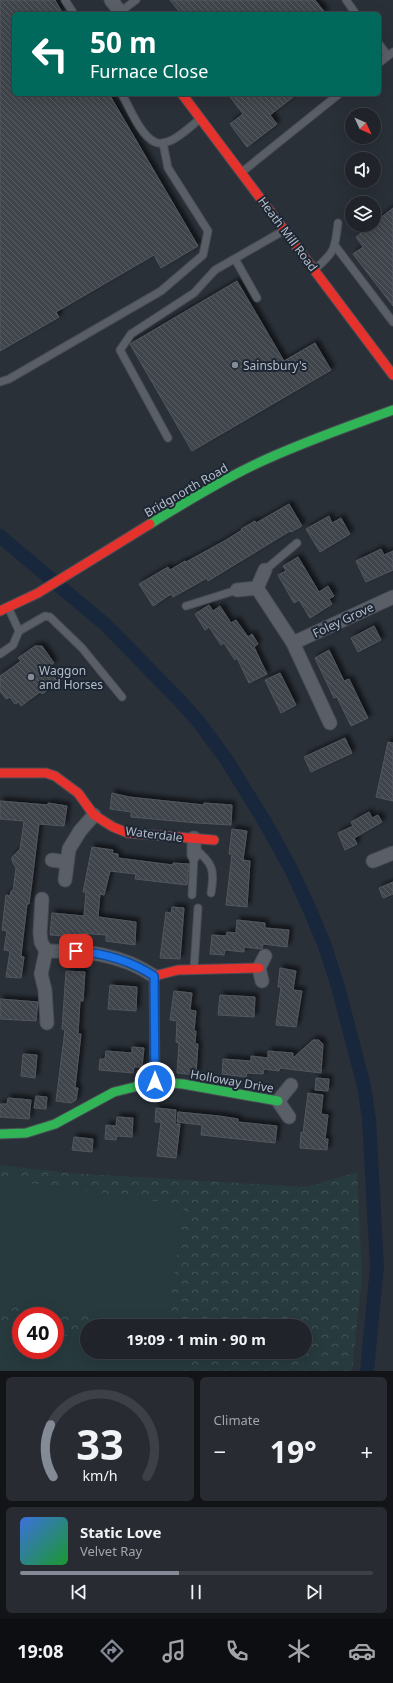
<!DOCTYPE html>
<meta charset="utf-8">
<style>
:root{--surface:#20242a;--page:#282c32;--text:#f1f3f6;--muted:#a2a4a8;--line:#3d4147;--accent:#848b96}
body{margin:0;font-family:"Noto Sans",sans-serif;background:var(--page);color:var(--text);height:100vh;display:flex;flex-direction:column;font-size:15px;white-space:nowrap}
*{box-sizing:border-box;margin:0}
p{font-size:13px;color:var(--muted)}
.icon{flex:none;width:22px;height:22px;fill:none;stroke:currentColor;stroke-width:2;stroke-linecap:round;stroke-linejoin:round}
.map{position:relative;height:1371px;overflow:hidden}
.side{display:flex;flex-direction:column;gap:6px;padding:6px;background:#121417;flex:1}
.side>*{flex:none}
.hud{position:absolute;left:12px;top:12px;width:369px;height:84px;border-radius:6px;box-shadow:0 4px 16px #0002,0 0 0 1px var(--line);background:#00695c;color:#fff;overflow:hidden}
.needle{width:26px;rotate:134deg}
.buttons{position:absolute;left:345px;top:108px;display:grid;gap:8px}
.buttons a{display:grid;place-items:center;width:36px;height:36px;border-radius:50%;background:var(--surface);box-shadow:0 4px 16px #0002,0 0 0 1px var(--line);font-size:20px}
.speed{position:absolute;left:12px;top:1307px;display:flex;gap:8px;font-size:20px;font-weight:700;text-align:center}
.speed>*{display:grid;place-content:center;width:52px;height:52px;border-radius:50%;background:var(--surface);box-shadow:0 4px 16px #0002,0 0 0 1px var(--line);line-height:1}
.speed .limit{border:6px solid #d22;background:#fff;color:#111}
.pin{position:absolute;display:grid;place-items:center;width:34px;height:34px;color:#fff;margin:-17px;border-radius:8px;box-shadow:0 2px 6px #0006}
.me{position:absolute;width:44px;margin:-22px;rotate:0deg;stroke-linejoin:round;filter:drop-shadow(0 0 3px #0008)}
.turn{display:flex;align-items:center;gap:14px;height:84px;padding:0 12px;font-size:18px}
.turn .icon{width:52px;height:52px;stroke-width:2.5}
.turn b{display:block;font-size:28px;line-height:34px}
.big{font-size:30px;font-weight:700;line-height:1.1}
.side .tile{flex:1;display:flex;flex-direction:column;justify-content:center;gap:6px;min-width:0;padding:0 14px;border-radius:6px;background:var(--page)}
.side .dial{align-items:center;gap:0}
.dial svg{height:104px;overflow:visible;fill:none;stroke:var(--line);stroke-width:7;stroke-linecap:round;text-anchor:middle}
.dial text{fill:var(--text);stroke:none}
.song{display:flex;align-items:center;gap:12px}
.cover{width:48px;height:48px;border-radius:6px;background:linear-gradient(135deg,hsl(220 70% 55%),hsl(130 70% 35%))}
.played{height:4px;border-radius:2px;background:linear-gradient(90deg,var(--accent) 45%,var(--line) 45%)}
.keys{display:flex;justify-content:space-around;direction:ltr}
.heat{display:flex;justify-content:space-between;align-items:center;font-size:22px;direction:ltr}
.side .tiles{flex:1;display:grid;gap:6px;grid-template-columns:1fr 1fr}
.tile:last-child{grid-column:span 2}
.trip{position:absolute;left:80px;top:1319px;width:232px;height:40px;border-radius:20px;background:var(--surface);box-shadow:0 4px 16px #0002,0 0 0 1px var(--line);font-weight:700;line-height:40px;text-align:center}
.tabs{display:flex;height:64px;justify-content:space-around;align-items:center;background:#0d0e11;color:var(--muted)}
.tabs .icon{width:28px;height:28px}
.tabs .on{color:var(--accent)}
.tabs b{font-size:18px;color:var(--text)}
.map>svg:first-child{display:block}
.forest{fill:url(#forest-crowns);fill-rule:evenodd}
.pitch{fill:#273a3e}
.lines{fill:none;stroke-linecap:round;stroke-linejoin:round}
.canal{stroke:#19273c;stroke-width:14}
.building{fill:url(#building-back-hatch);stroke:#52575f;filter:url(#shadow)}
.lane-casing{stroke:#484c55;stroke-width:9}
.street-casing{stroke:#484c55;stroke-width:15}
.fast-casing{stroke:#484c55;stroke-width:11}
.jam-casing{stroke:#484c55;stroke-width:11}
.lane{stroke:#5a5e66;stroke-width:7}
.street{stroke:#5a5e66;stroke-width:13}
.fast{stroke:#30b455;stroke-width:9}
.jam{stroke:#e5322d;stroke-width:9}
.route-casing{stroke:#114b97;stroke-width:10}
.route{stroke:#1a73e8;stroke-width:7}
.poi-dot{fill:#848b96;stroke:#1d2633;stroke-width:1.5}
.labels{text-anchor:middle;dominant-baseline:central;stroke-width:4;stroke-linejoin:round;paint-order:stroke}
.street-label{font-size:12px;fill:#b4bcc9;stroke:#1d2633}
.poi-label{font-size:12px;fill:#b4bcc9;stroke:#1d2633;text-anchor:start}
</style>
<div class="map">
<svg width="393" height="1371" viewBox="0 0 393 1371">
<defs>
<pattern id="forest-crowns" width="20" height="18" patternUnits="userSpaceOnUse"><rect width="20" height="18" fill="#273a3e"/><path d="M2 6a3 3 0 1 1 6 0M12 15a3 3 0 1 1 6 0" fill="none" stroke="#445559"/></pattern>
<pattern id="building-back-hatch" width="6" height="6" patternUnits="userSpaceOnUse"><rect width="6" height="6" fill="#3f444c"/><path d="M-1 5l2 2M0 0l6 6M5-1l2 2" fill="none" stroke="#585d64"/></pattern>
<filter id="shadow"><feDropShadow dx="3.5" dy="-3.5" stdDeviation="2" flood-color="#0009"/></filter>
</defs>
<rect width="100%" height="100%" fill="#2a3038"/>
<path class="forest" d="M0 1165 67 1173 307 1187 357 1172 362 1275 352 1371H0ZM21 1316H55V1350H21ZM87 1326H305V1352H87Z"/>
<g class="pitch">
<polygon points="0,1179 184,1205 167,1326 156,1326 0,1304"/>
<polygon points="0,1326 21,1329 21,1350 55,1350 55,1334 87,1339 87,1352 168,1352 181,1354 178,1371 0,1371"/>
</g>
<g class="lines">
<polyline class="canal" points="0,536 106,625 180,701 198,721 226,759 265,822 291,869 309,908 325,946 338,987 364,1086 369,1119 377,1267 367,1371"/>
</g>
<g class="building">
<polygon points="0,0 55,0 63,14 14,14 14,94 109,94 198,246 161,268 154,255 56,312 59,317 0,351"/>
<polygon points="170,0 315,0 326,14 181,14"/>
<polygon points="228,94 297,94 270,115 277,124 247,147 230,124 243,114"/>
<polygon points="393,208 393,306 353,254 363,247 356,237 371,225 374,225 374,223"/>
<polygon points="237,281 284,361 315,343 331,370 192,451 130,344"/>
<polygon points="289,504 302,526 291,532 290,531 208,581 207,578 173,597 171,594 153,606 139,584 168,567 170,570 185,561 186,562 226,540 242,530 241,529 255,521 256,523"/>
<polygon points="329,516 332,523 341,518 350,534 320,552 306,529"/>
<polygon points="381,549 384,555 393,551 393,570 366,582 356,561"/>
<polygon points="298,557 319,592 328,586 334,596 329,599 332,604 310,618 299,600 294,603 278,575 286,571 283,566"/>
<polygon points="209,605 213,611 220,606 231,623 236,620 248,637 252,634 258,644 254,647 267,674 249,683 237,658 235,660 224,643 221,645 209,627 205,630 195,614"/>
<polygon points="374,626 381,640 358,652 351,638"/>
<polygon points="35,646 42,646 54,663 44,671 67,676 42,694 40,692 21,706 19,702 15,704 10,697 6,699 0,691 0,676 21,661 18,658"/>
<polygon points="329,650 344,681 349,679 368,718 351,726 337,697 334,698 315,658"/>
<polygon points="280,673 296,705 281,713 265,680"/>
<polygon points="345,738 352,753 311,772 304,757"/>
<polygon points="388,742 393,743 393,801 376,797"/>
<polygon points="112,793 129,797 204,805 204,803 232,805 231,825 197,823 131,817 131,812 110,809"/>
<polygon points="0,801 48,805 48,803 67,806 64,826 39,824 31,889 29,904 27,904 23,938 21,956 24,957 21,978 6,977 10,951 4,950 7,931 2,930 6,895 10,896 11,891 13,891 16,868 12,861 12,857 20,849 24,821 0,819"/>
<polygon points="369,812 372,818 378,815 382,822 354,838 357,844 345,850 338,833 353,826 351,822"/>
<polygon points="232,829 247,831 243,860 250,861 247,907 226,905 232,854 229,854"/>
<polygon points="92,847 113,850 112,853 118,854 118,858 173,865 173,863 189,864 187,885 135,879 136,874 110,871 104,895 100,894 98,917 136,922 135,945 106,941 106,935 79,933 79,935 64,934 64,936 50,935 52,913 84,916 86,892 83,892"/>
<polygon points="393,882 393,894 383,898 379,888"/>
<polygon points="172,907 184,908 180,959 160,958 166,912 171,913"/>
<polygon points="237,920 265,923 265,928 289,930 287,947 263,944 262,949 244,947 244,952 225,950 224,955 210,954 212,935 226,936 227,932 236,933"/>
<polygon points="280,968 296,971 293,990 302,991 296,1027 276,1025 281,987 278,987"/>
<polygon points="66,971 85,972 83,1001 80,1001 78,1034 81,1034 75,1088 78,1088 76,1100 71,1103 56,1101 65,1030 62,1029"/>
<polygon points="110,985 137,987 136,1011 108,1009"/>
<polygon points="174,991 192,993 190,1010 196,1011 194,1031 196,1031 195,1044 198,1044 196,1075 177,1073 179,1043 176,1042 177,1021 170,1020"/>
<polygon points="220,995 255,997 254,1017 218,1015"/>
<polygon points="0,999 38,1002 36,1021 0,1019"/>
<polygon points="313,1040 319,1040 323,1044 321,1073 280,1068 279,1071 264,1069 263,1074 247,1073 246,1077 222,1074 223,1059 251,1061 251,1056 268,1058 268,1051 293,1053 293,1058"/>
<polygon points="132,1047 144,1048 142,1067 134,1067 133,1073 99,1070 100,1059 105,1059 106,1051 132,1053"/>
<polygon points="23,1054 37,1055 35,1078 21,1076"/>
<polygon points="316,1078 329,1079 328,1091 315,1090"/>
<polygon points="308,1093 323,1095 321,1114 328,1115 325,1139 328,1139 327,1150 300,1148 301,1132 303,1133"/>
<polygon points="36,1096 47,1097 46,1109 34,1108"/>
<polygon points="8,1098 31,1100 29,1119 0,1117 0,1104 7,1104"/>
<polygon points="156,1108 176,1110 175,1124 180,1124 176,1158 157,1156 161,1122 155,1122"/>
<polygon points="178,1112 219,1116 238,1119 238,1122 277,1126 275,1143 201,1135 202,1125 177,1122"/>
<polygon points="117,1117 133,1118 132,1137 117,1136 116,1140 105,1139 106,1125 116,1126"/>
<polygon points="74,1137 93,1139 92,1152 72,1150"/>
</g>
<g class="lines">
<defs>
<g id="lane">
<polyline points="65,0 74,14"/>
<polyline points="346,0 356,14"/>
<polyline points="120,12 136,0"/>
<polyline points="379,44 388,56"/>
<polyline points="379,63 393,52"/>
<path d="M122 94C129 107 141 136 155 142 160 145 167 142 172 140 182 135 191 126 200 119"/>
<polyline points="242,172 339,94"/>
<polyline points="336,247 393,322"/>
<polyline points="235,259 257,298"/>
<path d="M315 269C335 252 335 249 338 223"/>
<polyline points="0,382 9,379 161,291 203,255 208,231 168,168 163,143"/>
<polyline points="168,438 120,350 131,334 194,293 215,270 283,231"/>
<polyline points="265,570 297,543"/>
<polyline points="186,606 237,590"/>
<polyline points="8,607 19,631 45,616 50,617 82,648 122,697"/>
<polyline points="0,654 13,645 19,631"/>
<path d="M194 848C213 863 215 870 211 893"/>
<polyline points="192,895 194,855"/>
<polyline points="194,968 198,908"/>
</g>
<g id="street">
<polyline points="111,0 122,14"/>
<polyline points="257,588 293,643 330,723"/>
<polyline points="237,590 257,588 265,570"/>
<polyline points="293,643 393,597"/>
<polyline points="194,838 194,855"/>
<polyline points="52,860 66,862"/>
<polyline points="373,861 393,853"/>
<polyline points="65,880 69,849 80,831 94,815"/>
<polyline points="42,899 40,933 41,942 46,951 41,974 45,990 47,1023"/>
<path d="M46 951C86 951 119 953 154 976"/>
<polyline points="262,981 259,968 265,956"/>
<polyline points="289,1117 278,1101 291,1085"/>
</g>
<g id="fast">
<path d="M150 524C184 503 220 481 256 464 300 443 347 427 393 410"/>
<polyline points="0,1134 26,1133 55,1124 114,1092 155,1082 183,1084 278,1101"/>
</g>
<g id="jam">
<polyline points="182,94 393,375"/>
<polyline points="0,611 38,593 150,524"/>
<polyline points="0,773 46,773 55,776 78,793 94,815 113,827 128,833 214,840"/>
<polyline points="155,1082 154,976 178,970 259,968"/>
</g>
</defs>
<use href="#lane" class="lane-casing"/>
<use href="#street" class="street-casing"/>
<use href="#fast" class="fast-casing"/>
<use href="#jam" class="jam-casing"/>
<use href="#lane" class="lane"/>
<use href="#street" class="street"/>
<use href="#fast" class="fast"/>
<use href="#jam" class="jam"/>
</g>
<g class="lines">
<defs>
<path id="route" d="M76 951C103 953 131 961 154 976L155 1082"/>
</defs>
<use href="#route" class="route-casing"/>
<use href="#route" class="route"/>
</g>
<g class="poi-dot">
<circle cx="235" cy="365" r="4"/>
<circle cx="31" cy="677" r="4"/>
</g>
<g class="labels">
<g class="street-label">
<text transform="translate(288 234) rotate(53)">Heath Mill Road</text>
<text transform="translate(186 490) rotate(-30)">Bridgnorth Road</text>
<text transform="translate(343 620) rotate(-25)">Foley Grove</text>
<text transform="translate(154 834) rotate(7)">Waterdale</text>
<text transform="translate(232 1081) rotate(10)">Holloway Drive</text>
</g>
<g class="poi-label">
<text x="243" y="365">Sainsbury's</text>
<text x="39" y="670">Waggon<tspan x="39" dy="14">and Horses</tspan></text>
</g>
</g>
</svg>
<div class="buttons">
<a><svg class="needle" viewBox="-14 -14 28 28"><path d="M0-13l5 13h-10z" fill="#e53935"/><path d="M0 13l5-13h-10z" fill="#a2a4a8"/></svg></a>
<a><svg class="icon" aria-label="sound" viewBox="0 0 24 24"><path d="M4 9h4l5-4v14l-5-4H4zM17 9q2 3 0 6"/></svg></a>
<a><svg class="icon" aria-label="layers" viewBox="0 0 24 24"><path d="M12 4l9 5-9 5-9-5zM3 14l9 5 9-5"/></svg></a>
</div>
<div class="speed"><div class="limit">40</div></div>
<div class="pin" style="left:76px;top:951px;background:#d93025"><svg class="icon" aria-label="arrive" viewBox="0 0 24 24"><path d="M6 21V4h12l-3 4 3 4H6"/></svg></div>
<svg class="me" style="left:155px;top:1082px" viewBox="-20 -20 40 40"><circle r="17" fill="#1a73e8" stroke="#fff" stroke-width="3"/><path d="M0-11L8 9 0 5-8 9z" fill="#fff"/></svg>
<div class="trip">19:09 · 1 min · 90 m</div>
<div class="hud">
<div class="turn"><svg class="icon" aria-label="left" viewBox="0 0 24 24"><path d="M17 20v-9H6M10 6l-5 5 5 5"/></svg><div><b>50 m</b>Furnace Close</div></div>
</div>
</div>
<section class="side">
<div class="tiles">
<div class="tile dial"><svg viewBox="0 0 100 80">
<path d="M14 69A42 42 0 1 1 86 69"/>
<path d="M14 69A42 42 0 0 1 12 29" stroke="#848b96"/>
<text x="50" y="56" font-size="32" font-weight="700">33</text>
<text x="50" y="72" font-size="11">km/h</text>
</svg></div>
<div class="tile"><p>Climate</p>
<div class="heat"><a>−</a><b class="big">19°</b><a>+</a></div>
</div>
<div class="tile">
<div class="song"><i class="cover"></i><div><b>Static Love</b><p>Velvet Ray</p></div></div>
<div class="played"></div>
<div class="keys"><svg class="icon" aria-label="previous" viewBox="0 0 24 24"><path d="M18 5L8 12l10 7zM5 5v14"/></svg><svg class="icon" aria-label="pause" viewBox="0 0 24 24"><path d="M8 5v14M16 5v14"/></svg><svg class="icon" aria-label="next" viewBox="0 0 24 24"><path d="M6 5l10 7-10 7zM19 5v14"/></svg></div>
</div>
</div>
</section>
<nav class="tabs">
<b>19:08</b>
<svg class="icon on" aria-label="directions" viewBox="0 0 24 24"><path d="M12 3l9 9-9 9-9-9zM9 14v-3h6M13 9l2 2-2 2"/></svg>
<svg class="icon" aria-label="music" viewBox="0 0 24 24"><path d="M9 18V5l10-2v13"/><circle cx="6" cy="18" r="3"/><circle cx="16" cy="16" r="3"/></svg>
<svg class="icon" aria-label="phone" viewBox="0 0 24 24"><path d="M5 4h4l2 5-3 2q2 4 5 5l2-3 5 2v4C11 20 4 13 5 4z"/></svg>
<svg class="icon" aria-label="climate" viewBox="0 0 24 24"><path d="M12 3v18M4 7l16 10M4 17L20 7"/></svg>
<svg class="icon" aria-label="car" viewBox="0 0 24 24"><path d="M5 17H2v-5l4-1 3-4h7l3 4 3 1v5h-3M9 17h6M6 11h13"/><circle cx="7" cy="17" r="2"/><circle cx="17" cy="17" r="2"/></svg>
</nav>
